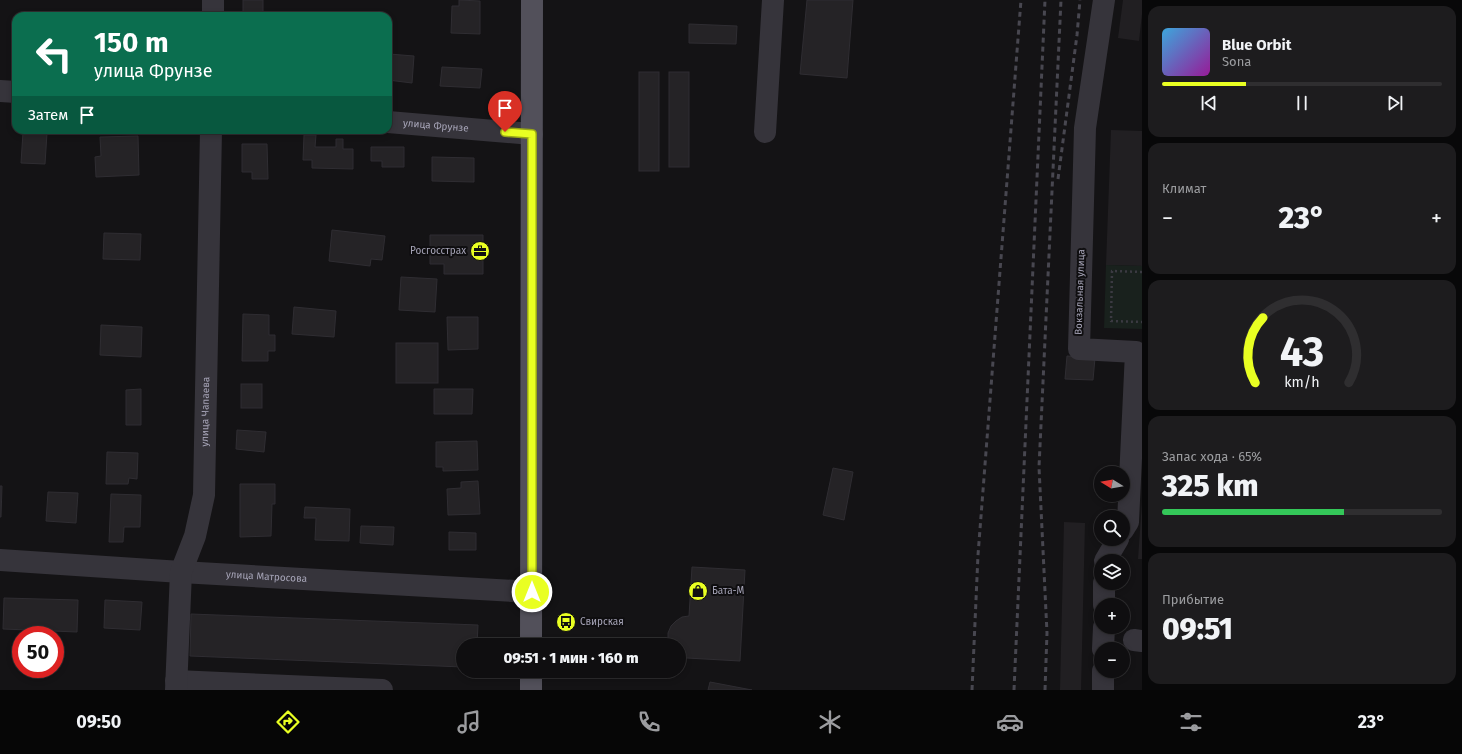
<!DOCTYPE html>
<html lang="ru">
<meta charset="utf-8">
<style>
:root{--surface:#0f0e10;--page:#1d1c1e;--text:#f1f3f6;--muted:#9b9c9f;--line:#2f2e30;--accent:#e9ff22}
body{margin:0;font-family:"Fira Sans",sans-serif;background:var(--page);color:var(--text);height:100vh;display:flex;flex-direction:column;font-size:15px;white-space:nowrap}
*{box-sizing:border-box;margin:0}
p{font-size:13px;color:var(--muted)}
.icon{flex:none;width:22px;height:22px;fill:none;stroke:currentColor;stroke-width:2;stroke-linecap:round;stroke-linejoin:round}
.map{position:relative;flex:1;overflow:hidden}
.sheet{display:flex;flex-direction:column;gap:6px;padding:6px;background:#080809;width:320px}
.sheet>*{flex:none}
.guide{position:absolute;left:12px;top:12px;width:380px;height:122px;border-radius:12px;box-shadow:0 2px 6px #0003,0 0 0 1px var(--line);background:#0b6e4f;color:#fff;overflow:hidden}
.needle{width:26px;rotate:281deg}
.controls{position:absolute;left:1094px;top:466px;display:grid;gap:8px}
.controls a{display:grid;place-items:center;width:36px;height:36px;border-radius:50%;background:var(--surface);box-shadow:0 2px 6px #0003,0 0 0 1px var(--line);font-size:20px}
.speed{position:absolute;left:12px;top:626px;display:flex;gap:8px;font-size:20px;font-weight:700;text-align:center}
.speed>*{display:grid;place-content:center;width:52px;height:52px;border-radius:50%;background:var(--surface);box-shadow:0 2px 6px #0003,0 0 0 1px var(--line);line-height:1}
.speed .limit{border:6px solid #d22;background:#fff;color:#111}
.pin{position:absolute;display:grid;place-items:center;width:34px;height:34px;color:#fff;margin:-41px -17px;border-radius:50% 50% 50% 0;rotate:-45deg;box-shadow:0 0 4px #0007}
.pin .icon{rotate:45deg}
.me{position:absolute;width:44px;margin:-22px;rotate:0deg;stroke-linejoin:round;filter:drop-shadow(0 0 3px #0008)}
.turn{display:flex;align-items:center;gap:14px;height:84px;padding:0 16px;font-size:18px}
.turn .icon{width:52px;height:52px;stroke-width:2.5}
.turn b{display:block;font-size:28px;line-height:34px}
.then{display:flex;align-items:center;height:38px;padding:0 16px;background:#0003;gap:8px;font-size:15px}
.big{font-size:30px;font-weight:800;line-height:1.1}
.sheet .tile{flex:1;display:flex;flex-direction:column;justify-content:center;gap:6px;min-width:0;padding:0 14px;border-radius:12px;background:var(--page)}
.sheet .dial{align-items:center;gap:0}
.dial svg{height:104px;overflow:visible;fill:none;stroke:var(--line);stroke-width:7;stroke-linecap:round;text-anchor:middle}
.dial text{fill:var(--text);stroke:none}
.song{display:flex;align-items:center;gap:12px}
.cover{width:48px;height:48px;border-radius:6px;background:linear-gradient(135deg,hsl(200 70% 55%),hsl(300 70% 35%))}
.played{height:4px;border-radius:2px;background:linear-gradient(90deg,var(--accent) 30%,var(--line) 30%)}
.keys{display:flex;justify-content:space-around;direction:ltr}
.heat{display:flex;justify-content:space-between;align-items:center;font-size:22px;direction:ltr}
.charge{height:6px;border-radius:3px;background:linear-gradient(90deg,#34c759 65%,var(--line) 0)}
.trip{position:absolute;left:456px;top:638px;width:230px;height:40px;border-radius:20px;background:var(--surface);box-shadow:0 2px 6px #0003,0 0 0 1px var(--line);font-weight:800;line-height:40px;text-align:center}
.dock{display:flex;height:64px;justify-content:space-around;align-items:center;background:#060606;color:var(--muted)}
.dock .icon{width:28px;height:28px}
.dock .current{color:var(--accent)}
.dock b{font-size:18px;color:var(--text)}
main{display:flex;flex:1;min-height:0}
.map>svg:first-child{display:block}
.built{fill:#211f22}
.green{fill:#19211d}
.building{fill:#252326;stroke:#2f2d32}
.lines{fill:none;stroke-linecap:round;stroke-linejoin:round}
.path{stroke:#3b3a42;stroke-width:2.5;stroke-dasharray:2 3;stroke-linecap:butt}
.minor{stroke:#36343b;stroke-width:22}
.major{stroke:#52505a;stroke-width:22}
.rail{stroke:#484750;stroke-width:3;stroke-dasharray:5 4;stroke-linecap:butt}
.route-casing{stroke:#97a616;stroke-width:10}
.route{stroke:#e9ff22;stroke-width:7}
.labels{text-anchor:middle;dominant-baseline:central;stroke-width:4;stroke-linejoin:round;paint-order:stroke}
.street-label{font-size:10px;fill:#a6a4b7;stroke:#0f0e10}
.poi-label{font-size:10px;fill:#a6a4b7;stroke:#0f0e10;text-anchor:start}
</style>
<main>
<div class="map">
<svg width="1142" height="690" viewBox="0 0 1142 690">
<rect width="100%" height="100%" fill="#141315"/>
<g class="built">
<polygon points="1123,0 1142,0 1142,14 1139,41 1118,38"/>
<polygon points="1111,130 1142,131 1142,266 1106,265"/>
<polygon points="1142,502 1142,559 1138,559"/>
<polygon points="1064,522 1085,523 1081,690 1060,690"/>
</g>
<polygon class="green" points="1106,265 1142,266 1142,329 1104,328"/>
<g class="building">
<rect x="243" y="0" width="20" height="16"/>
<polygon points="459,0 480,1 480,34 451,33 452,6 459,6"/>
<polygon points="807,0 853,0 847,78 800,74"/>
<polygon points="689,24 737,26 736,44 689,43"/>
<polygon points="389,54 414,56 412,83 388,80"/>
<polygon points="442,67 482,69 480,88 440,86"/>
<rect x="639" y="72" width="20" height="99"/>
<rect x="669" y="72" width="20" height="95"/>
<polygon points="23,132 47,133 45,164 21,163"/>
<polygon points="304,135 316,135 315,147 336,147 336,139 343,139 343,149 353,149 353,169 312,168 312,160 303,160"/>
<polygon points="138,136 139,175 96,177 95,157 101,156 100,137"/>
<polygon points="242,144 267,144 268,179 252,179 252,172 242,172"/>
<polygon points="371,147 404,147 404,167 382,167 382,161 371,161"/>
<polygon points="432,157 474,158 474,182 432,181"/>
<polygon points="332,230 385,236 382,260 371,259 370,266 329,261"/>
<polygon points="104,233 141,234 140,260 103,259"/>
<polygon points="430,235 483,235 483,274 444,274 444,264 430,264"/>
<polygon points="401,277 437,279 435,312 399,310"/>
<polygon points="294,307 336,311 334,337 292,334"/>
<polygon points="243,314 269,315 269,335 275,335 275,351 268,351 268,361 242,361"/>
<polygon points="447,317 478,317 478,349 448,350"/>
<polygon points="101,325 142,327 141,357 100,355"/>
<rect x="396" y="343" width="42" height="40"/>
<polygon points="1067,356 1095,358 1093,380 1065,379"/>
<rect x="241" y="384" width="21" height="24"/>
<polygon points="141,389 141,425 126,425 126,390"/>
<polygon points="434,389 473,389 472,414 434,414"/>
<polygon points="237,430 266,432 264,452 236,449"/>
<polygon points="477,441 478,470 443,471 443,467 436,467 436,442"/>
<polygon points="107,452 138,453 137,479 129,478 128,484 106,484"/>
<polygon points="833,468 853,472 844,520 823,515"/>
<polygon points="478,481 480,514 448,515 447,489 461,488 461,482"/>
<polygon points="240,484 275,484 275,504 272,504 271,536 240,537"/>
<polygon points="0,486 2,486 1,517 0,517"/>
<polygon points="48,492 78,493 76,523 46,521"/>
<polygon points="111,494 141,495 140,527 124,527 123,542 109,542"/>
<polygon points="305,507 350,509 349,541 315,540 316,518 304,518"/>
<polygon points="361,526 394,527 393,545 360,543"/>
<polygon points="449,532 476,533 476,550 449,550"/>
<polygon points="692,567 745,570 740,661 687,658 679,655 679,645 670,645 668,640 668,633 671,626 676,621 682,617 689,616"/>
<polygon points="4,598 78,600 77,632 3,629"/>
<polygon points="105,600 142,602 140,630 104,628"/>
<polygon points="191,614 478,625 477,645 463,645 463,667 190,656"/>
<polygon points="710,682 752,690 708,690"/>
</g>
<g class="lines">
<polyline class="path" points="1142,272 1112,271 1111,321 1142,322"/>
<g class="minor">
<polyline points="1104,0 1085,128 1079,349 1136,352 1128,522 1123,530"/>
<polyline points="213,16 213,0"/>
<polyline points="0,91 16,92"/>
<path id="s1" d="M388 122 532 134"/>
<polyline points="765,132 773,0"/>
<path id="s2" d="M0 560 181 572 532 592"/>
<polyline points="1105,561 1118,539"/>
<polyline points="1104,605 1104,583"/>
<polyline points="1134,640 1142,641"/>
<polyline points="1103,649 1104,627"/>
<polyline points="176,681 382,690"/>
<path id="s3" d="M176 690 181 572 195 536 204 495 211 130"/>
<polyline points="1103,690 1103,671"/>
</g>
<g class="major">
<polyline points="531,645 532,0"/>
<polyline points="531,690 531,671"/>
</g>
<g class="rail">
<polyline points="1058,179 1077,35 1080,0"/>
<polyline points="972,690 978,555 1021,0"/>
<polyline points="1014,690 1045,0"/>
<polyline points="1045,690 1047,633 1039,467 1061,0"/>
</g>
</g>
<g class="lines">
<defs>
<polyline id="route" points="505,132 532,134 532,592"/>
</defs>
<use href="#route" class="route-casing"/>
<use href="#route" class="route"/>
</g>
<defs>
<symbol id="office-disc" viewBox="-11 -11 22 22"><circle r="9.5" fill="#e9ff22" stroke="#0f0e10"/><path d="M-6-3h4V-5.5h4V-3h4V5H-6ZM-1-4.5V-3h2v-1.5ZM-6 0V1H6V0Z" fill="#111"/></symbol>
<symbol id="shop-disc" viewBox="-11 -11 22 22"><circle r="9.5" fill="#e9ff22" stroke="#0f0e10"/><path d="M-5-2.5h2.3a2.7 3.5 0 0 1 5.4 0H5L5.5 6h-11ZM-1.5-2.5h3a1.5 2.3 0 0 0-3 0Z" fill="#111"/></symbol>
<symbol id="bus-disc" viewBox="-11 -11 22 22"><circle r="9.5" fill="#e9ff22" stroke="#0f0e10"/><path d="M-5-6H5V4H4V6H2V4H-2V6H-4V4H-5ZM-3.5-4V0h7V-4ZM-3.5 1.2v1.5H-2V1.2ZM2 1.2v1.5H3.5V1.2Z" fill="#111"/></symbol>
</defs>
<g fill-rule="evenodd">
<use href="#office-disc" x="469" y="240" width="22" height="22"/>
<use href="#shop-disc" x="687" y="580" width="22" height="22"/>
<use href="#bus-disc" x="555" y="611" width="22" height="22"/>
</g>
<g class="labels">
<g class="street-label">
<text stroke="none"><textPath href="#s1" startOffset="48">улица Фрунзе</textPath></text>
<text transform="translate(1080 292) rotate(-88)">Вокзальная улица</text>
<text stroke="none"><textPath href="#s3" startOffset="282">улица Чапаева</textPath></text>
<text stroke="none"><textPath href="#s2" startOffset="267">улица Матросова</textPath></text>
</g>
<g class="poi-label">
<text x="466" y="251" text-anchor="end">Росгосстрах</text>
<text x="712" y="591">Бата-М</text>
<text x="580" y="622">Свирская</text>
</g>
</g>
</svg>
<div class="controls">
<a><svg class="needle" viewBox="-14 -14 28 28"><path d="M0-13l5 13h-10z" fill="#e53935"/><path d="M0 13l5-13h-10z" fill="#9b9c9f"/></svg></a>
<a><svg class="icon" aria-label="search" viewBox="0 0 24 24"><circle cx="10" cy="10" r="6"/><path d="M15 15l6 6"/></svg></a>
<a><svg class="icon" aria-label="layers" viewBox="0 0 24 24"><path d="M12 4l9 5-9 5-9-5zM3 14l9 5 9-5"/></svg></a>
<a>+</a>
<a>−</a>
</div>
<div class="speed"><div class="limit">50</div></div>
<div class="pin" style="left:505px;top:132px;background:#d93025"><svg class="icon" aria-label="arrive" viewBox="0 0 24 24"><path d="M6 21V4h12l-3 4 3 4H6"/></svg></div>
<svg class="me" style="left:532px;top:592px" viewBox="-20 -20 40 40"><circle r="17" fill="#e9ff22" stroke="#fff" stroke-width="3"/><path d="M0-11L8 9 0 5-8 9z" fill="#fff"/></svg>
<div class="trip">09:51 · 1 мин · 160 m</div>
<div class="guide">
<div class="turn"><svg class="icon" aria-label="left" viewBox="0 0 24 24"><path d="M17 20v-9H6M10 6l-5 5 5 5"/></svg><div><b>150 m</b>улица Фрунзе</div></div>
<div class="then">Затем<svg class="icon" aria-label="arrive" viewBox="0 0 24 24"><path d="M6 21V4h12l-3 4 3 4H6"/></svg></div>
</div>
</div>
<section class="sheet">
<div class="tile">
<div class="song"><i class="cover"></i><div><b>Blue Orbit</b><p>Sona</p></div></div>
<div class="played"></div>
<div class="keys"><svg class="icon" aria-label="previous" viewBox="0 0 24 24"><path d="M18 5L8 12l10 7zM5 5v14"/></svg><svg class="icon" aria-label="pause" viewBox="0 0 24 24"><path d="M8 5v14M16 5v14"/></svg><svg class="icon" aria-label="next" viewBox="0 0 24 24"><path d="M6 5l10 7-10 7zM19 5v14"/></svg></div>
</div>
<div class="tile"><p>Климат</p>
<div class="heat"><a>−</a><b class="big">23°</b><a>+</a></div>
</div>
<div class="tile dial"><svg viewBox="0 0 100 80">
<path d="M14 69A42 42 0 1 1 86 69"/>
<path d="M14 69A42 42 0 0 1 20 19" stroke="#e9ff22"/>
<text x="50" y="56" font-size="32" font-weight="700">43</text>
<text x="50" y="72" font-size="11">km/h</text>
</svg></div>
<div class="tile"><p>Запас хода · 65%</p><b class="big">325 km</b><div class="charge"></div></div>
<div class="tile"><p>Прибытие</p><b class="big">09:51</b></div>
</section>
</main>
<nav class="dock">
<b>09:50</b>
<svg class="icon current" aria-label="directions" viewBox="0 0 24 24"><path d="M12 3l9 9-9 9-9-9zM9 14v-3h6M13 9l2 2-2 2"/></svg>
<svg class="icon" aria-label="music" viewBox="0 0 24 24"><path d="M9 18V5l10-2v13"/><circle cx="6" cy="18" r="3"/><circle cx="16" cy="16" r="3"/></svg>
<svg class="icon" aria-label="phone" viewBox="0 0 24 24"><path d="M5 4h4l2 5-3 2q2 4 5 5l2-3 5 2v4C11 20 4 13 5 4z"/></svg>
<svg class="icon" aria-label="climate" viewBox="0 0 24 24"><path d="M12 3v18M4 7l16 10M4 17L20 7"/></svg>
<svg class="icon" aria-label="car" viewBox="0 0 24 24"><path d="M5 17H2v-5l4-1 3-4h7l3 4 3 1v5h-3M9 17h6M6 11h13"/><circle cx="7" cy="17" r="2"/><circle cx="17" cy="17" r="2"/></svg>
<svg class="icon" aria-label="filters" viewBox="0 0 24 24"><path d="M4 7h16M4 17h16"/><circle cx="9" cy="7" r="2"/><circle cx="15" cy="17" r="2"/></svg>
<b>23°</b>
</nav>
